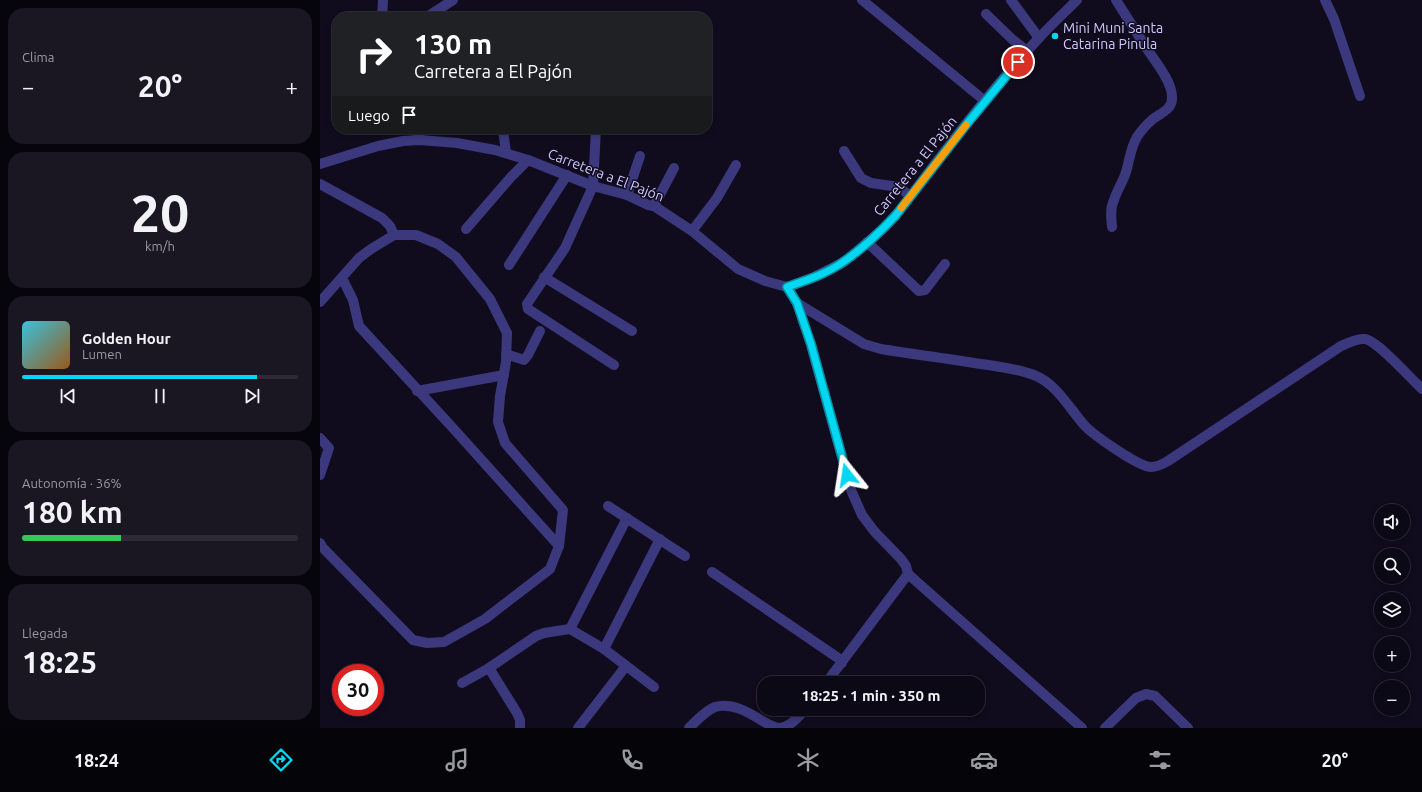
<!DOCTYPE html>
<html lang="es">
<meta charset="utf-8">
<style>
:root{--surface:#0c0916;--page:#1a1723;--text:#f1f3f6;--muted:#9a9aa1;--line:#2c2a35;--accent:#03d7f1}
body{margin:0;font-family:Ubuntu,sans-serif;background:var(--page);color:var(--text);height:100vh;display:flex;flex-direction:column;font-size:15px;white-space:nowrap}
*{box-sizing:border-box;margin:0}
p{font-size:13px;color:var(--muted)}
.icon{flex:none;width:22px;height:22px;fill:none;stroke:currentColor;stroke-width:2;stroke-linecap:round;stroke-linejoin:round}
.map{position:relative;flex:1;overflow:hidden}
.side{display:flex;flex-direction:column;gap:8px;padding:8px;background:#07050c;width:320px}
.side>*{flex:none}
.top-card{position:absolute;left:12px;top:12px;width:380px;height:122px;border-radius:16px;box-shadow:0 2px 6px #0003,0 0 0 1px var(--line);background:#202124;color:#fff;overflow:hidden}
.controls{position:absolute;left:1054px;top:504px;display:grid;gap:8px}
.controls a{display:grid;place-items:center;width:36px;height:36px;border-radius:50%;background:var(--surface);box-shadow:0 2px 6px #0003,0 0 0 1px var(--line);font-size:20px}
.speed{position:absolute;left:12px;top:664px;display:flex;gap:8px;font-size:20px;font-weight:700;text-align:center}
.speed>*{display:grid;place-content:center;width:52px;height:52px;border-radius:50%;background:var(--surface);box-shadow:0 2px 6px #0003,0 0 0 1px var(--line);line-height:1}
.speed .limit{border:6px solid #d22;background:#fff;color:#111}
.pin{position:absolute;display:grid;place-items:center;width:34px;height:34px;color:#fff;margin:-17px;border:2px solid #fff;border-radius:50%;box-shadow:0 1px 4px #0007}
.me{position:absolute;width:44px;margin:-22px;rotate:345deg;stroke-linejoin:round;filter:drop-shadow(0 0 3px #0008)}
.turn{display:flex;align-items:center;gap:14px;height:84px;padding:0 16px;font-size:18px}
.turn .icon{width:52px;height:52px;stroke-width:2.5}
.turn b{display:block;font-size:28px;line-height:34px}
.then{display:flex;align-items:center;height:38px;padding:0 16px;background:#0003;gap:8px;font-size:15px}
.big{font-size:30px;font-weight:700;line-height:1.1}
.side .tile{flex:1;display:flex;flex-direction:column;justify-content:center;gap:6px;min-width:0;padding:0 14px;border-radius:16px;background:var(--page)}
.side .dial{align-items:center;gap:0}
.dial b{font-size:52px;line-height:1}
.song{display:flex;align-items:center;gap:12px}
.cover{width:48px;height:48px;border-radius:6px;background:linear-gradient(135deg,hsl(190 70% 55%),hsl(30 70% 35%))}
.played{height:4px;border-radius:2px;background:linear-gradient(90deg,var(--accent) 85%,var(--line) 85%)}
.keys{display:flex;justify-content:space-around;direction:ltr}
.heat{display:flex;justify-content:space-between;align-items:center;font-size:22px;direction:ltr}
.charge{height:6px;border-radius:3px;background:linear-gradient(90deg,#34c759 36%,var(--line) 0)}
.trip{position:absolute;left:437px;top:676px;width:228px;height:40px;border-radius:16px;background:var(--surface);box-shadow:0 2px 6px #0003,0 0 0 1px var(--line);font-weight:700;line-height:40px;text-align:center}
.tab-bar{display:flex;height:64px;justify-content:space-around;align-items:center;background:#050409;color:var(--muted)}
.tab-bar .icon{width:28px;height:28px}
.tab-bar .on{color:var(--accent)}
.tab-bar b{font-size:18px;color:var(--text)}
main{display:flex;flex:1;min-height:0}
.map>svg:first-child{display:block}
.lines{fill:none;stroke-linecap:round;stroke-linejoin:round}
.minor{stroke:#3b387d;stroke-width:10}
.route-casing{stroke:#028c9d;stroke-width:10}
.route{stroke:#03d7f1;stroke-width:7}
.slow{stroke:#f59e0b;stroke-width:7}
.poi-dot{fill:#03d7f1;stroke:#100c1e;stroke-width:1.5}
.labels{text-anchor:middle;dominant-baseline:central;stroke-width:3;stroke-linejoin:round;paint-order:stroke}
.poi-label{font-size:14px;fill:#d1cafe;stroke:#100c1e;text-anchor:start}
.street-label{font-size:14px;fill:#d1cafe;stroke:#100c1e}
</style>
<main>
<section class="side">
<div class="tile"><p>Clima</p>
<div class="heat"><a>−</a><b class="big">20°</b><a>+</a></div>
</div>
<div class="tile dial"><b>20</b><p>km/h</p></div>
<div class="tile">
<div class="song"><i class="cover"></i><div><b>Golden Hour</b><p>Lumen</p></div></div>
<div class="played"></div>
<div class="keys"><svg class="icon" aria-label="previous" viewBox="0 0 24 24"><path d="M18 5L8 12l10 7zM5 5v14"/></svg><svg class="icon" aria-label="pause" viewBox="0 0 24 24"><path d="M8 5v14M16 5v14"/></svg><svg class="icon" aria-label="next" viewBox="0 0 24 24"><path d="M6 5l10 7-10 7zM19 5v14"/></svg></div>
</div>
<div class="tile"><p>Autonomía · 36%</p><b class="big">180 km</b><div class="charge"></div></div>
<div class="tile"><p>Llegada</p><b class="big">18:25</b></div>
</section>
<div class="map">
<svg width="1102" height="728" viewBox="0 0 1102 728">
<rect width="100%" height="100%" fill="#100c1e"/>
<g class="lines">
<g class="minor">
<polyline points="542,0 665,101"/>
<polyline points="691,0 719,38"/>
<polyline points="1005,0 1014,19 1040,96"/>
<polyline points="666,14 693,40 707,51"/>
<polyline points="62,17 63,0"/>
<polyline points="107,17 133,0"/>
<polyline points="96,129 100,140"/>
<polyline points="183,129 186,153"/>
<polyline points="276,129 273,186 245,248 207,304 208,309 294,365"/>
<polyline points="524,151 541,178 551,183 579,187 590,196"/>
<path d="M0 164 58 146 83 141 100 140 137 143 175 150 208 160 273 186 307 195 328 205 334 206 372 231 418 269 445 281 467 287 492 278 524 262 563 229 576 215C622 155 667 94 718 39 731 25 744 13 757 0"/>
<polyline points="0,184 62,218 70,226 74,235 51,249 39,258 0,302"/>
<polyline points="307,195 320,156"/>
<polyline points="334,206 354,168"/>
<path d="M792 227C791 218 790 208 794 200 797 190 803 182 806 172 810 159 810 149 817 137 821 131 827 124 833 119 841 113 853 109 852 97 852 82 836 62 827 49 817 33 806 16 796 0"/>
<polyline points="146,229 191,177 208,160"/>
<polyline points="372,231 397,198 416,165"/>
<polyline points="74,235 96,235 118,244 136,257 170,299 187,333 186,362 180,396 178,422 185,443 243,510 239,546"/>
<polyline points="547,242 599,291 605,290 625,264"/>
<polyline points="189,265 247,175"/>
<polyline points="224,277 312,331"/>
<polyline points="467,287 477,303 491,345 531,490 542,515 554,531 581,559 586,566 588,574 506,683"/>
<path d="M477 303 544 344 561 349C592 354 623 358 654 363 674 366 695 368 714 375 737 384 749 408 765 426 775 436 819 467 831 467 838 467 843 464 848 461L1021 346C1029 343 1036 338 1045 339 1058 341 1091 379 1102 389"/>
<polyline points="186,354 204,360 208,355 220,331"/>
<polyline points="97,391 184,375"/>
<polyline points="0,438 9,448 0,475"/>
<polyline points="288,506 365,556"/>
<polyline points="0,543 3,548 93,640 107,643 124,642 165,619 230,569 239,546 132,427 39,326 33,300 22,278"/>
<polyline points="392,572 518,658 522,663"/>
<polyline points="588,574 762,728"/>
<polyline points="250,629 307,518"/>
<polyline points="284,649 340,539"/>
<polyline points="169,668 197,713 200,720 200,728"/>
<polyline points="142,683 169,668 216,636 224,633 250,629 284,649 334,687"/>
<polyline points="258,728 306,666"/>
<path d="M369 728C376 721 385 711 395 707 411 702 428 712 441 720 446 723 452 727 458 728 469 728 479 717 485 709"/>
<polyline points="785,728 816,698 826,694 835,696 868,728"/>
</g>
</g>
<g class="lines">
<defs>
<path id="route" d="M527 475 491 344 477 303 467 287C487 280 506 274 523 262 541 250 561 231 576 215L650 120 698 62"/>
</defs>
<use href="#route" class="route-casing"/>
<use href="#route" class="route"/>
<polyline class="slow" points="581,208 646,125"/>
</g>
<circle class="poi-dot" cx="735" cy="36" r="4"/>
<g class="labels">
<g class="poi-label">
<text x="743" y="28">Mini Muni Santa<tspan x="743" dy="16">Catarina Pinula</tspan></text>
</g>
<g class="street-label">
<text transform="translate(595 166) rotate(-51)">Carretera a El Pajón</text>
<text transform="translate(286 175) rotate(21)">Carretera a El Pajón</text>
</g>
</g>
</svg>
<div class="controls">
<a><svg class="icon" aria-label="sound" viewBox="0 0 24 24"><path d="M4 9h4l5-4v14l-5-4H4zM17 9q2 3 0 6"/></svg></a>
<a><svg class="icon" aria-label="search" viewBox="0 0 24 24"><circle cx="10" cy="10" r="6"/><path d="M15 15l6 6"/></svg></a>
<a><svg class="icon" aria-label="layers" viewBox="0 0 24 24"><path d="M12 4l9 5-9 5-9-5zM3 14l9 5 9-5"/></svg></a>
<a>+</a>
<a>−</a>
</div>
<div class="speed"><div class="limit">30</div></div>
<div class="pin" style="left:698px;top:62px;background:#d93025"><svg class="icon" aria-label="arrive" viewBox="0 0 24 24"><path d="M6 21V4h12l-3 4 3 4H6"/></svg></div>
<svg class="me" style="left:527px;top:475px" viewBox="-20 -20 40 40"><path d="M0-17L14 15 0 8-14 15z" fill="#03d7f1" stroke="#fff" stroke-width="4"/></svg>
<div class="trip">18:25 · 1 min · 350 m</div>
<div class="top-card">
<div class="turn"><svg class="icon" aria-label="right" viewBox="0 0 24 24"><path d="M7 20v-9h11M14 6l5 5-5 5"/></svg><div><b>130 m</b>Carretera a El Pajón</div></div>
<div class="then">Luego<svg class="icon" aria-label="arrive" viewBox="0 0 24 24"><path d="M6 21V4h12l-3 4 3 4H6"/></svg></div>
</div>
</div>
</main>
<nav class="tab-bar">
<b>18:24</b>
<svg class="icon on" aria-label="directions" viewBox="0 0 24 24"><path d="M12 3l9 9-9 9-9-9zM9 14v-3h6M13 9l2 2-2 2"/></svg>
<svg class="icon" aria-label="music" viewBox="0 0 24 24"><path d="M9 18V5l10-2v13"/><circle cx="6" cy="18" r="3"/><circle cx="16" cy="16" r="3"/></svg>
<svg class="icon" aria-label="phone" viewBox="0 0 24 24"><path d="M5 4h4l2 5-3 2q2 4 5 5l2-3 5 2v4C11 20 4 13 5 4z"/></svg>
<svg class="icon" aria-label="climate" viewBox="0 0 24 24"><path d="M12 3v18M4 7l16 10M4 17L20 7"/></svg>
<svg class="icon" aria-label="car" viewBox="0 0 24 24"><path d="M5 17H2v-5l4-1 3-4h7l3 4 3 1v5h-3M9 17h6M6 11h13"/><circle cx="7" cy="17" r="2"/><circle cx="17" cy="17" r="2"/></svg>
<svg class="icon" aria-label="filters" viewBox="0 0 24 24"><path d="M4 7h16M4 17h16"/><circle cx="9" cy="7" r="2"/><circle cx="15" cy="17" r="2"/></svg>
<b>20°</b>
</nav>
